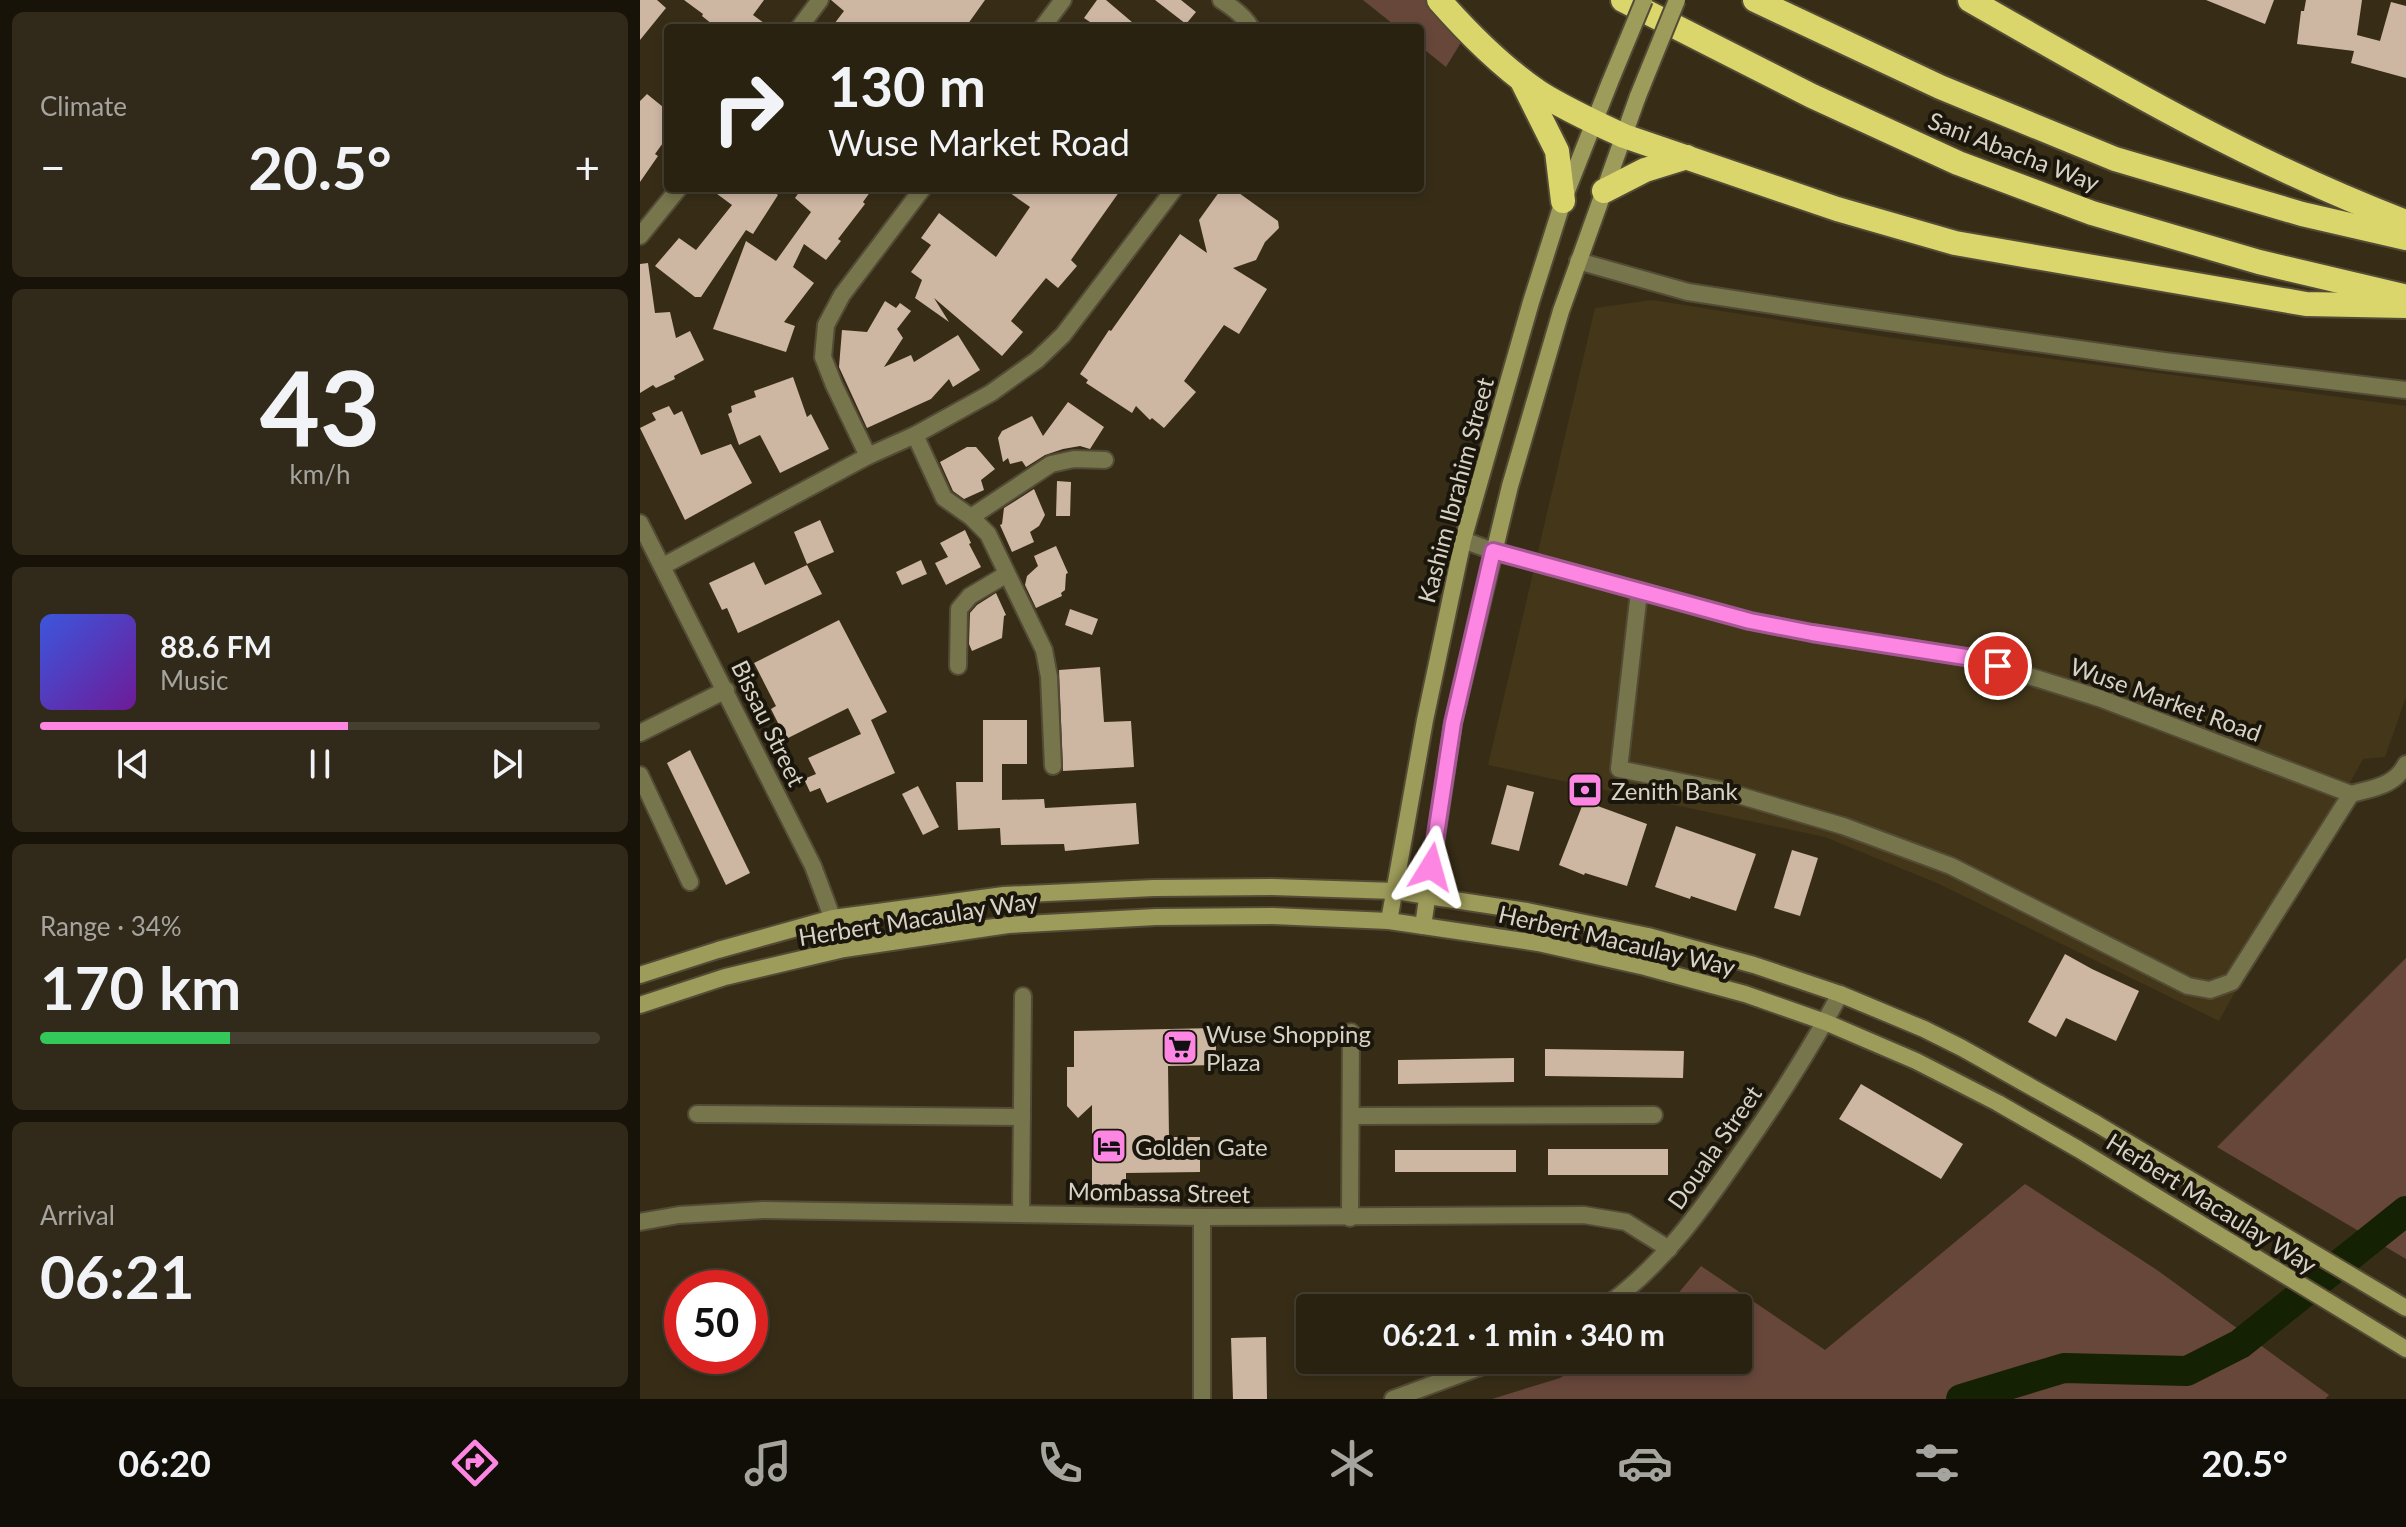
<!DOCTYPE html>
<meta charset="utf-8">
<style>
:root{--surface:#292211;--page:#312a1a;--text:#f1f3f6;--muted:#a5a49f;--line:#453f31;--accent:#fd86e2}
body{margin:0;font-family:Lato,sans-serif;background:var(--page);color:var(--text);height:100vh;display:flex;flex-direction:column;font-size:30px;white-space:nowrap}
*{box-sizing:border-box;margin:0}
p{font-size:26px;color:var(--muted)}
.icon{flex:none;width:44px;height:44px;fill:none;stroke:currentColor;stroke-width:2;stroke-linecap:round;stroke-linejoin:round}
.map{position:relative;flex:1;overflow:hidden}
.sheet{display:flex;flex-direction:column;gap:12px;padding:12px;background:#171309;width:640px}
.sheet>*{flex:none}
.hud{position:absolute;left:24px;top:24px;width:760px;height:168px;border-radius:8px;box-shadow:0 4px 12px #0003,0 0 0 2px var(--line);background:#292211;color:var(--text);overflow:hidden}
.speed{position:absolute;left:24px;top:1270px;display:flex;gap:16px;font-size:40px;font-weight:700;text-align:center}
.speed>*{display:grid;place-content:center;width:104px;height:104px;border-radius:50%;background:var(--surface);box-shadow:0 4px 12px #0003,0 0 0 2px var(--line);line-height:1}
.speed .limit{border:12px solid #d22;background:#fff;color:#111}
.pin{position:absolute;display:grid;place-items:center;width:68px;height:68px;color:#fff;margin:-34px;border:4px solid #fff;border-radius:50%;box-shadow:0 2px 8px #0007}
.me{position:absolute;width:88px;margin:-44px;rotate:8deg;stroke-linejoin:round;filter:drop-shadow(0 0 6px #0008)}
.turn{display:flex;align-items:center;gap:28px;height:168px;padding:0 32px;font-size:36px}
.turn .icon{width:104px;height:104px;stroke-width:2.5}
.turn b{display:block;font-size:56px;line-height:68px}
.big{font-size:60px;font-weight:700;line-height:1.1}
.sheet .widget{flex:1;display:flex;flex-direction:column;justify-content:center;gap:12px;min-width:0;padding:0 28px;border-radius:12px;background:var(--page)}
.sheet .dial{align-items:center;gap:0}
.dial b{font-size:104px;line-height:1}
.song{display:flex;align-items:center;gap:24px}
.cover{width:96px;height:96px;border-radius:12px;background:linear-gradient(135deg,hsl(230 70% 55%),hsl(280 70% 35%))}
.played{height:8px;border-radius:4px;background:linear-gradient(90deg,var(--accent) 55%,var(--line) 55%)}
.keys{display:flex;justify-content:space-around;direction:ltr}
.heat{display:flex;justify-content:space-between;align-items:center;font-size:44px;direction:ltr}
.charge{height:12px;border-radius:6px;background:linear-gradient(90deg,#34c759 34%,var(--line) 0)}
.trip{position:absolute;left:656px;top:1294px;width:456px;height:80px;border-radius:8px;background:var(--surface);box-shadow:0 4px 12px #0003,0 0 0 2px var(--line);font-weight:700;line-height:80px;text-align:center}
.menu{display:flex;height:128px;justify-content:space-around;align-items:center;background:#100e07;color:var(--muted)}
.menu .icon{width:56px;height:56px}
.menu .active{color:var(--accent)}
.menu b{font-size:36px;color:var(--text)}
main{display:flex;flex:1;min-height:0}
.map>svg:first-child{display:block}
.built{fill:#433619}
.green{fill:#68473b}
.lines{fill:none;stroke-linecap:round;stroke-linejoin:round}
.river{stroke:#142102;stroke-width:30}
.building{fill:#cdb6a2}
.minor-casing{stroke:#544b36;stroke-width:20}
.secondary-casing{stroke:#544b36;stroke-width:20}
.motorway-casing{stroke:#544b36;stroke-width:28}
.minor{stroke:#76754c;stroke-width:16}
.secondary{stroke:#9e9c5a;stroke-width:16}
.motorway{stroke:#dad66b;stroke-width:24}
.secondary-bridge-casing{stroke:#544b36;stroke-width:20;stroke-linecap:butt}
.secondary-bridge{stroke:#9e9c5a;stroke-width:16}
.route-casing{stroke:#a45793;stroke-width:20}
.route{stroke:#fd86e2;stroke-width:14}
.labels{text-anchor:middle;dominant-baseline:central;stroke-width:8;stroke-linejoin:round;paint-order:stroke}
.street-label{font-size:24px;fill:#d8d2c5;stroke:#1a160c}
.poi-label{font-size:24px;fill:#d8d2c5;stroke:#1a160c;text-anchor:start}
</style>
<main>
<section class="sheet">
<div class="widget"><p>Climate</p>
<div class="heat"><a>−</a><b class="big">20.5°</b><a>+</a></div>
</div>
<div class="widget dial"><b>43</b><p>km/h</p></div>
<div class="widget">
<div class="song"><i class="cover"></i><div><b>88.6 FM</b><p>Music</p></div></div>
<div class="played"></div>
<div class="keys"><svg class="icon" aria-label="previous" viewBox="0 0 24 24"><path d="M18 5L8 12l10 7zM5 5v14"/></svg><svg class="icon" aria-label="pause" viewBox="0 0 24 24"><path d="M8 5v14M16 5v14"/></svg><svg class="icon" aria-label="next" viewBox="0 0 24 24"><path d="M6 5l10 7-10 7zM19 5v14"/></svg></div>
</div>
<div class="widget"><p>Range · 34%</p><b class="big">170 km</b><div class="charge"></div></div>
<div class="widget"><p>Arrival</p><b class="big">06:21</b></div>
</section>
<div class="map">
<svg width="1766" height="1399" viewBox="0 0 1766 1399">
<rect width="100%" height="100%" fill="#372d17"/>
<polygon class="built" points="1012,300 1246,337 1766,406 1766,697 1745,757 1723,759 1579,1021 1299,884 1185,837 848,765 955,308"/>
<g class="green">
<polygon points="723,0 787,0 823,39 806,67 780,46 780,28 758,28"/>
<polygon points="1766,958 1766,1259 1577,1147"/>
<polygon points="1385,1184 1517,1270 1689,1395 1685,1399 852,1399 920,1378 949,1360 1098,1360 1098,1308 1026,1308 1061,1266 1185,1350"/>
</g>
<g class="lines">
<polyline class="river" points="1321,1399 1424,1368 1547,1371 1600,1344 1766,1211"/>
</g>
<g class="building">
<polygon points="0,0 17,0 26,8 0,40"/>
<polygon points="44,0 124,0 113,15 131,28 77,28 62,16 63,14"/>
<polygon points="191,0 345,0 325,28 191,28 204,11"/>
<polygon points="457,0 466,0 499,28 459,28 444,18"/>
<polygon points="515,0 541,0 556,12 546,24"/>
<polygon points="1566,0 1634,0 1625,24"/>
<polygon points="1666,0 1722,0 1717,35 1740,41 1751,2 1766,6 1766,78 1711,63 1714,51 1657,44 1661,11 1664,11"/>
<polygon points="7,94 28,111 28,136 15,154 18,156 0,182 0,101"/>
<polygon points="69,188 128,188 138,195 113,234 106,230 61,297 55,297 15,266 39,238 56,250 92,205"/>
<polygon points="162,188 233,188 223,202 225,204 198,239 201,241 186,260 164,244 153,267 174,283 144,322 155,326 146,352 73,329 106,241 136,261 171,212 155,198"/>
<polygon points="363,188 482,188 431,260 437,266 418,288 406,278 371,321 383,332 362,356 294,298 309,322 275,298 282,280 271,272 291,245 281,238 299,213 356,257 390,207"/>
<polygon points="582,188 592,188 638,221 639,228 625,242 616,260 593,268 627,289 599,334 584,325 544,381 556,392 524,428 512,418 510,420 496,406 492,413 446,383 448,380 440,374 469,330 471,331 540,234 567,253 559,220"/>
<polygon points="8,263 15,313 30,312 36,338 50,331 64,360 34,376 35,379 16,388 13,385 0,393 0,264"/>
<polygon points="245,301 256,308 260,303 271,311 257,329 263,338 244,367 271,355 274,362 318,335 340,370 313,387 309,379 291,399 227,428 199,367 202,330 227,332"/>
<polygon points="153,377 167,417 171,414 189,449 140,473 120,435 99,445 88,414 92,412 91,406 116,397 114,391"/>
<polygon points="428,402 464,427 450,449 440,446 423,449 405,455 386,467 382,461 370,464 368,458 363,462 358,438 362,431 392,416 403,436"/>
<polygon points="29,406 34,415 42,411 61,455 91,444 112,483 45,520 0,428 16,420 12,413"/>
<polygon points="327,447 336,447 355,469 341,480 344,490 324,499 313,491 300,462"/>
<polygon points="417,481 431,482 430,516 416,516"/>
<polygon points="394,489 405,515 399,526 390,532 394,542 372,552 360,525 362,524 364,508"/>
<polygon points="180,520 194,552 167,564 154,532"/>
<polygon points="325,530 331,543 329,544 341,567 306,585 295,563 308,557 300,543"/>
<polygon points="416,546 428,573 426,574 425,590 421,593 422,596 396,608 385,585 387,576 398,566 394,556"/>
<polygon points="281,560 287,574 262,585 256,572"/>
<polygon points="114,562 125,585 167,565 182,594 98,633 87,608 82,610 69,583"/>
<polygon points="356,593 366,615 364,616 362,638 332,651 329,644 330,613 337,605"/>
<polygon points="430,609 458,619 452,635 425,625"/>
<polygon points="199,620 247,712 231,720 255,773 187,803 180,788 170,792 164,779 176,774 168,758 221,734 208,708 146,739 131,709 136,706 114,663"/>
<polygon points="460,667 464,722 491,721 494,767 423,771 419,670"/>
<polygon points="343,720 387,720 387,764 362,764 362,800 404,799 405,808 496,803 499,844 425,851 424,844 361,845 360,828 318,830 316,782 343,782"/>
<polygon points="50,750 110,873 86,885 27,763"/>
<polygon points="867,785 894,792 879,851 851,844"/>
<polygon points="278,786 299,827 283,835 262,794"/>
<polygon points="944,801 1007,824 987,886 945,873 944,875 919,865"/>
<polygon points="1036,826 1116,854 1096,911 1051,896 1050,899 1015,887"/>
<polygon points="1152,850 1178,858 1160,916 1134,908"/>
<polygon points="1425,954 1452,969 1499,991 1476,1041 1426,1018 1416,1037 1388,1022"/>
<polygon points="576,1028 576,1065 528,1066 529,1137 560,1137 560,1172 486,1173 486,1188 452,1188 452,1105 438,1118 427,1106 427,1067 434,1067 434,1031"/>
<polygon points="905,1049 1044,1051 1043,1078 905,1076"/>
<polygon points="874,1058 874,1082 758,1084 758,1060"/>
<polygon points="1221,1084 1323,1144 1301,1179 1199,1119"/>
<rect x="908" y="1149" width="120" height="26"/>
<rect x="755" y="1150" width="121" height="22"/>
<polygon points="626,1337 627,1399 593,1399 591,1338"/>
<polygon points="665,1360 713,1360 713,1371 665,1373"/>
</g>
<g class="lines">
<defs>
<g id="minor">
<path d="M581 0C592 7 605 16 611 28"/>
<polyline points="159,28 180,0"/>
<polyline points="402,28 423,0"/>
<polyline points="0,236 39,188"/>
<polyline points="938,261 1048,292 1185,313 1524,361 1766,390"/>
<polyline points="275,435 304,498 331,517 348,534 404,650 409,677 413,766"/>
<polyline points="228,456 194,385 183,357 186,325 202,295 283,188"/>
<polyline points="331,517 411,464 434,459 465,460"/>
<polyline points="0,523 173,866 204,949"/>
<path d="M823 540 853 551 1110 621 1172 633 1332 658 1459 698 1711 794C1733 788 1755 786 1766 764"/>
<polyline points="23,566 228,456 275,435 351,393 397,360 423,335 535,188"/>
<polyline points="999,592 979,769 1081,790 1203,826 1311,866 1548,986 1570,990 1592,982 1711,794"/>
<polyline points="318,666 319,609 330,596 367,574"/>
<polyline points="0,733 86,690"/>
<polyline points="0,775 50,882"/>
<polyline points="57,1114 382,1117"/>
<polyline points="711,1116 1014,1115"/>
<polyline points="381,1214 383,996"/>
<polyline points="562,1217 562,1399"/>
<polyline points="710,1218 711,1032"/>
<polyline points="0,1222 39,1215 123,1210 562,1217 944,1215 986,1222 1029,1249"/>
<path d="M963 1308C1020 1268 1061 1211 1100 1154 1136 1103 1170 1050 1200 994"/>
<polyline points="753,1399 859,1360"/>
</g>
<g id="secondary">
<polyline points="749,921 785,720 823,540 891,302 923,201 970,82"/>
<polyline points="783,926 813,723 870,486 921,311 998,96"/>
<polyline points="0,975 78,950 193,918 364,895 514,888 632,887 755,891 887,911 1008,936 1114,965 1200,994 1284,1029 1322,1048 1457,1124 1766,1308"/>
<polyline points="0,1005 85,977 204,949 368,925 516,917 633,916 749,921 898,943 1005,967 1105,994 1185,1022 1276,1061 1358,1103 1438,1149 1766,1349"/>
</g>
<g id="motorway">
<path d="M799 0C828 33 863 68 900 93 927 110 956 123 984 136L1197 209 1315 243 1666 304 1766 306"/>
<polyline points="983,0 1172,96 1318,163 1452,213 1619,262 1763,296"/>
<polyline points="1115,0 1300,87 1475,159 1662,214 1766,238"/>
<path d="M1330 0C1471 81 1613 164 1766 222"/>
<polyline points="883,83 917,151 923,201"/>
<polyline points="964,191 1005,170 1047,157"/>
</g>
</defs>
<use href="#minor" class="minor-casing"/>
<use href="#secondary" class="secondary-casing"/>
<use href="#motorway" class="motorway-casing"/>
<use href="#minor" class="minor"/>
<use href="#secondary" class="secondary"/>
<use href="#motorway" class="motorway"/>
<defs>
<g id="secondary-bridge">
<polyline points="970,82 1004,0"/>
<polyline points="998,96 1037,0"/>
</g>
</defs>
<use href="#secondary-bridge" class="secondary-bridge-casing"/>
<use href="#secondary-bridge" class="secondary-bridge"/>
</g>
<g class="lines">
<defs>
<polyline id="route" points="791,867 813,723 853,551 1110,621 1172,633 1332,658 1358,666"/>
</defs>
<use href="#route" class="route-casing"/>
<use href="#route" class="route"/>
</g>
<defs>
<symbol id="bank-square" viewBox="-11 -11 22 22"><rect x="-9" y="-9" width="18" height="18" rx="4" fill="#fd86e2" stroke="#1a160c"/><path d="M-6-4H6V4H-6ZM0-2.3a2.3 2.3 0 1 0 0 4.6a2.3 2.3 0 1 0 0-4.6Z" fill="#111"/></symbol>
<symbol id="supermarket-square" viewBox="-11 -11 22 22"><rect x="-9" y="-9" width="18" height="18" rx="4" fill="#fd86e2" stroke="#1a160c"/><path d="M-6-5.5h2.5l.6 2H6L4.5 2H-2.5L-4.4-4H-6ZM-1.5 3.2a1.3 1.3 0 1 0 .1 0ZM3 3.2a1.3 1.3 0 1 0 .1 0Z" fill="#111"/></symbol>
<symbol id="hotel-square" viewBox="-11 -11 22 22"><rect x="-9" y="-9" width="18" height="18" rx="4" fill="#fd86e2" stroke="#1a160c"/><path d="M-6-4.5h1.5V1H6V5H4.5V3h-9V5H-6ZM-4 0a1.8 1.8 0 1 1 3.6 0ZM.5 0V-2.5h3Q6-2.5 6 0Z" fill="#111"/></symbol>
</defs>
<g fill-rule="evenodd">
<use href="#bank-square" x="925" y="770" width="40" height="40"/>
<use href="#supermarket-square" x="520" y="1027" width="40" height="40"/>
<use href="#hotel-square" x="449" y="1126" width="40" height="40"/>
</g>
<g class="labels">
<g class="street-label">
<text transform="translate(1374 151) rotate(21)">Sani Abacha Way</text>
<text transform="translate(815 490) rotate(-75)">Kashim Ibrahim Street</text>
<text transform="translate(1526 699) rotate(20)">Wuse Market Road</text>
<text transform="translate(129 723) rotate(64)">Bissau Street</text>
<text transform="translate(278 918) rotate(-9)">Herbert Macaulay Way</text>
<text transform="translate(977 940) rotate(13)">Herbert Macaulay Way</text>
<text transform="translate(1074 1147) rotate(-55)">Douala Street</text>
<text transform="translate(519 1192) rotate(1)">Mombassa Street</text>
<text transform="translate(1572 1203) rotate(32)">Herbert Macaulay Way</text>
</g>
<g class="poi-label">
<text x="971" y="790">Zenith Bank</text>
<text x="566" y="1033">Wuse Shopping<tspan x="566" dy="28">Plaza</tspan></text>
<text x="495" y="1146">Golden Gate</text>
</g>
</g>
</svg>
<div class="speed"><div class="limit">50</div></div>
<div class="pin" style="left:1358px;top:666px;background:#d93025"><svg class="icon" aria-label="arrive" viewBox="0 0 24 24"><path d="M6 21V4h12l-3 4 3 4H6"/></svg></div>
<svg class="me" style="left:791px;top:867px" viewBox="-20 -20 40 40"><path d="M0-17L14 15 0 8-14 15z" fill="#fd86e2" stroke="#fff" stroke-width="4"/></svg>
<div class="trip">06:21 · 1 min · 340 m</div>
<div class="hud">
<div class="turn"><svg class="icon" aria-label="right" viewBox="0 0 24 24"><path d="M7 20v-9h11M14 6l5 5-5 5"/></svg><div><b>130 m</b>Wuse Market Road</div></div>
</div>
</div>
</main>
<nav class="menu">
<b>06:20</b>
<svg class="icon active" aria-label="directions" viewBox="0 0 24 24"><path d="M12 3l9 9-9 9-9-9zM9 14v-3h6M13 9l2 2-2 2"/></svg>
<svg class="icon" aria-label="music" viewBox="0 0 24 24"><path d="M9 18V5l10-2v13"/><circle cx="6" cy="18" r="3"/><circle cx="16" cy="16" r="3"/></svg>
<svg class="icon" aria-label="phone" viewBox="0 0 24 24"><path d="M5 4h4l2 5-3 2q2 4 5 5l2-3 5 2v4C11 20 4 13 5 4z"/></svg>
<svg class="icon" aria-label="climate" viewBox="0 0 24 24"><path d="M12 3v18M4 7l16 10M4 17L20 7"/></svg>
<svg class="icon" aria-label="car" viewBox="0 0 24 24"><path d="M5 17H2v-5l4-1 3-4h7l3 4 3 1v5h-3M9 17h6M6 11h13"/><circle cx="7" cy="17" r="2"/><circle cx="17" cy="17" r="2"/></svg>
<svg class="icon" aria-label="filters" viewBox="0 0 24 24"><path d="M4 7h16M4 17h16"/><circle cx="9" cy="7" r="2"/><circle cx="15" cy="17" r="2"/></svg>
<b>20.5°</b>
</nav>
